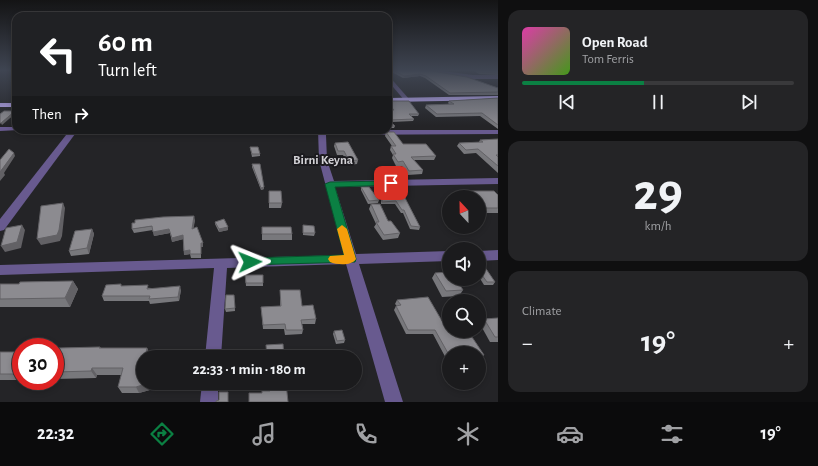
<!DOCTYPE html>
<meta charset="utf-8">
<style>
:root{--surface:#1b1b1d;--page:#242426;--text:#f1f3f6;--muted:#a0a1a4;--line:#39393b;--accent:#0b8043}
body{margin:0;font-family:"Alegreya Sans",sans-serif;background:var(--page);color:var(--text);height:100vh;display:flex;flex-direction:column;font-size:15px;white-space:nowrap}
*{box-sizing:border-box;margin:0}
p{font-size:13px;color:var(--muted)}
.icon{flex:none;width:22px;height:22px;fill:none;stroke:currentColor;stroke-width:2;stroke-linecap:round;stroke-linejoin:round}
.map{position:relative;flex:1;overflow:hidden}
.sheet{display:flex;flex-direction:column;gap:10px;padding:10px;background:#0f0f10;width:320px}
.sheet>*{flex:none}
.top-card{position:absolute;left:12px;top:12px;width:380px;height:122px;border-radius:12px;box-shadow:0 2px 6px #0003,0 0 0 1px var(--line);background:#202124;color:#fff;overflow:hidden}
.needle{width:26px;rotate:338deg}
.fabs{position:absolute;left:442px;top:190px;display:grid;gap:8px}
.fabs a{display:grid;place-items:center;width:44px;height:44px;border-radius:50%;background:var(--surface);box-shadow:0 2px 6px #0003,0 0 0 1px var(--line);font-size:20px}
.speed{position:absolute;left:12px;top:338px;display:flex;gap:8px;font-size:20px;font-weight:700;text-align:center}
.speed>*{display:grid;place-content:center;width:52px;height:52px;border-radius:50%;background:var(--surface);box-shadow:0 2px 6px #0003,0 0 0 1px var(--line);line-height:1}
.speed .limit{border:6px solid #d22;background:#fff;color:#111}
.pin{position:absolute;display:grid;place-items:center;width:34px;height:34px;color:#fff;margin:-17px;border-radius:8px;box-shadow:0 2px 6px #0006}
.me{position:absolute;width:44px;margin:-22px;rotate:88deg;stroke-linejoin:round;filter:drop-shadow(0 0 3px #0008)}
.turn{display:flex;align-items:center;gap:14px;height:84px;padding:0 20px;font-size:18px}
.turn .icon{width:52px;height:52px;stroke-width:2.5}
.turn b{display:block;font-size:28px;line-height:34px}
.then{display:flex;align-items:center;height:38px;padding:0 20px;background:#0003;gap:8px;font-size:15px}
.big{font-size:30px;font-weight:700;line-height:1.1}
.sheet .tile{flex:1;display:flex;flex-direction:column;justify-content:center;gap:6px;min-width:0;padding:0 14px;border-radius:12px;background:var(--page)}
.sheet .dial{align-items:center;gap:0}
.dial b{font-size:52px;line-height:1}
.song{display:flex;align-items:center;gap:12px}
.cover{width:48px;height:48px;border-radius:6px;background:linear-gradient(135deg,hsl(320 70% 55%),hsl(100 70% 35%))}
.played{height:4px;border-radius:2px;background:linear-gradient(90deg,var(--accent) 45%,var(--line) 45%)}
.keys{display:flex;justify-content:space-around;direction:ltr}
.heat{display:flex;justify-content:space-between;align-items:center;font-size:22px;direction:ltr}
.trip{position:absolute;left:136px;top:350px;width:226px;height:40px;border-radius:20px;background:var(--surface);box-shadow:0 2px 6px #0003,0 0 0 1px var(--line);font-weight:700;line-height:40px;text-align:center}
.menu{display:flex;height:64px;justify-content:space-around;align-items:center;background:#0b0b0c;color:var(--muted)}
.menu .icon{width:28px;height:28px}
.menu .on{color:var(--accent)}
.menu b{font-size:18px;color:var(--text)}
main{display:flex;flex:1;min-height:0}
.map>svg:first-child{display:block}
.lines{fill:none;stroke-linecap:round;stroke-linejoin:round}
.minor{fill:#685a8f;fill-rule:evenodd}
.highway{fill:#c3b0ff;fill-rule:evenodd}
.wall{fill:#78787c}
.shaded-wall{fill:#626165}
.building{fill:#8c8b90;stroke:#626165}
.route{fill:#0b8043;stroke:#07532c}
.slow{fill:#f59e0b}
.labels{text-anchor:middle;dominant-baseline:central;stroke-width:4;stroke-linejoin:round;paint-order:stroke}
.quarter-label{font-size:13px;font-weight:bold;fill:#d3d2d6;stroke:#1b1a1e}
</style>
<main>
<div class="map">
<svg width="498" height="402" viewBox="0 0 498 402">
<rect width="100%" height="100%" fill="#242427"/>
<g class="lines">
<g class="minor">
<polygon points="424,70 435,70 473,75 498,75 498,79 473,79"/>
<polygon points="388,75 409,99 409,101 405,101 388,81"/>
<polygon points="0,127 16,127 16,130 19,130 0,131"/>
<polygon points="70,130 78,130 4,230 0,231 0,219"/>
<polygon points="318,130 498,130 498,134 326,135 327,160 334,181 498,178 498,184 335,187 356,254 449,251 449,261 359,264 403,402 385,402 346,264 227,268 221,357 205,357 214,268 0,275 0,265 344,255 319,160"/>
<polygon points="498,250 498,260 479,261 479,251"/>
<polygon points="202,383 218,383 218,402 200,402"/>
</g>
<g class="highway">
<polygon points="498,96 498,100 388,102 388,98"/>
<rect x="0" y="103" width="16" height="4"/>
</g>
</g>
<g class="wall">
<polygon points="388,70 426,70 498,88 498,95 449,95 425,78 420,76 403,78"/>
<polygon points="473,70 498,70 498,75 479,74"/>
<polygon points="498,98 498,129 480,116 436,117 425,108 426,105 449,104 448,103 449,101"/>
<polygon points="388,103 419,114 418,116 411,116 414,119 413,121 391,122 395,126 394,128 388,128 388,110 392,110 388,106"/>
<polygon points="386,132 403,144 436,156 434,160 414,160 423,170 422,174 408,175 402,166 396,166 392,158 393,155 390,150 391,146 392,146 385,136"/>
<polygon points="498,139 498,173 476,153 464,154 457,146 459,143 479,142 480,140"/>
<polygon points="335,143 358,160 357,164 348,165 343,155 337,155 334,146"/>
<polygon points="250,147 260,154 260,156 252,157"/>
<polygon points="252,164 264,187 264,189 261,190 252,167"/>
<polygon points="361,187 379,200 378,203 368,204 361,190"/>
<polygon points="269,191 282,203 281,208 269,208"/>
<polygon points="469,191 498,195 498,213 479,213 479,197 467,197 466,196"/>
<polygon points="403,194 420,227 419,230 410,229 403,213 401,213 395,204 381,204 381,197 382,195"/>
<polygon points="371,204 400,233 398,238 383,240 374,227 376,224 369,209"/>
<polygon points="195,220 193,228 203,243 203,247 201,247 201,258 191,258 190,254 184,255 183,239 172,242 170,233 154,236 153,230 134,233 132,229"/>
<polygon points="215,222 228,230 219,232 215,224"/>
<polygon points="303,225 315,233 314,236 303,235"/>
<polygon points="262,227 292,234 292,240 262,240"/>
<polygon points="92,229 94,234 89,254 71,256 69,251"/>
<polygon points="479,261 495,282 493,285 484,285 479,277"/>
<polygon points="435,273 463,290 459,296 442,297 432,278"/>
<polygon points="245,275 263,283 263,286 246,286"/>
<polygon points="73,281 78,289 70,307 0,307 0,284 19,284"/>
<polygon points="122,286 181,290 179,301 150,304 149,301 104,301 102,296"/>
<polygon points="280,290 302,306 316,319 315,324 302,324 303,330 302,334 285,335 284,329 263,329 261,307 280,306"/>
<polygon points="234,295 235,311 226,312 225,309"/>
<polygon points="397,300 442,321 484,355 480,359 479,359 479,353 449,353 449,364 433,334 406,334 394,310 396,306 397,306 395,304"/>
<polygon points="498,318 498,342 490,342 480,324 484,319"/>
<polygon points="334,331 345,340 344,343 336,344 333,334"/>
<polygon points="100,347 101,348 147,348 150,355 150,357 143,357 143,383 157,383 157,388 139,393 122,393 118,387 122,375 97,375 96,378 55,379 55,352"/>
<rect x="0" y="352" width="21" height="28"/>
</g>
<g class="shaded-wall">
<polygon points="420,74 420,76 403,78 404,76"/>
<polygon points="15,111 16,113 2,125 1,123"/>
<polygon points="14,153 15,156 4,173 5,175 0,181 0,172"/>
<polygon points="264,187 264,189 261,190 261,188"/>
<polygon points="63,203 65,208 62,236 60,241 41,245 37,239"/>
<polygon points="194,216 195,220 193,233 192,229"/>
<polygon points="22,225 25,230 21,248 5,252 1,246"/>
<polygon points="228,227 228,230 219,232 219,229"/>
<polygon points="92,229 94,234 89,254 87,248"/>
<polygon points="169,229 170,233 154,236 153,232"/>
<polygon points="183,235 184,239 172,242 172,238"/>
<polygon points="201,243 203,243 203,247 201,247 201,258"/>
<polygon points="190,250 191,254 184,255 184,251"/>
<polygon points="73,281 78,289 70,307 65,298"/>
<polygon points="180,286 181,290 179,301 178,297"/>
<polygon points="147,348 150,355 150,357 145,357"/>
<polygon points="92,368 97,375 96,378 91,371"/>
<polygon points="149,383 157,383 157,388 139,393 136,387"/>
</g>
<g class="building">
<polygon points="393,70 426,70 467,77 498,88 498,92 450,93 426,76 420,74 404,76"/>
<polygon points="476,70 498,70 498,73 479,72"/>
<polygon points="498,98 498,125 482,113 437,114 426,105 454,104 449,101"/>
<polygon points="388,101 409,101 419,114 409,114 414,119 389,120 395,126 388,126 388,110 394,110 388,103"/>
<polygon points="4,111 15,111 1,123 0,123 0,114"/>
<polygon points="386,132 394,132 403,144 426,144 436,156 411,157 423,170 409,171 403,161 398,162 393,154 396,154 391,146 396,146"/>
<polygon points="498,139 498,155 496,155 498,157 498,166 478,149 466,150 459,143 483,142 480,140"/>
<polygon points="348,142 358,160 349,161 344,151 338,151 335,143"/>
<polygon points="250,147 258,147 260,154 252,154"/>
<polygon points="9,149 14,153 0,172 0,160"/>
<polygon points="252,164 260,164 264,187 261,188"/>
<polygon points="361,187 369,187 379,200 369,201"/>
<polygon points="269,191 281,191 282,203 269,203"/>
<polygon points="469,191 494,191 498,195 498,208 479,208 479,197 473,197"/>
<polygon points="403,194 420,227 411,226 404,210 402,210 396,201 382,202 382,195"/>
<polygon points="63,203 59,230 57,235 37,239 41,206"/>
<polygon points="371,204 380,204 388,221 391,221 400,233 384,235 376,222 379,222"/>
<polygon points="194,216 192,229 197,227 203,243 201,243 201,254 190,254 190,250 184,251 183,235 172,238 169,229 153,232 152,226 132,229 132,223 135,223 135,220 163,217"/>
<polygon points="224,219 228,227 219,229 215,222"/>
<polygon points="22,225 17,242 1,246 6,228"/>
<polygon points="303,225 314,226 315,233 303,233"/>
<polygon points="262,227 291,227 292,234 262,234"/>
<polygon points="92,229 87,248 69,251 75,231"/>
<polygon points="480,260 495,282 487,282 479,271 479,261"/>
<polygon points="449,272 449,279 456,279 463,290 446,291 435,273"/>
<polygon points="245,275 263,275 263,283 246,283"/>
<polygon points="73,281 65,298 0,299 0,284 19,284 20,282"/>
<polygon points="121,284 121,286 148,285 147,289 180,286 178,297 149,299 150,296 102,296 106,285"/>
<polygon points="280,290 300,290 302,306 313,305 316,319 301,320 303,330 286,330 285,324 263,325 261,307 281,306"/>
<polygon points="226,295 234,295 235,308 225,309"/>
<polygon points="428,297 442,321 449,321 449,331 468,331 484,355 479,356 479,353 449,353 449,355 435,330 408,330 396,306 401,305 397,300"/>
<polygon points="498,318 498,337 495,337 484,319"/>
<polygon points="342,330 345,340 337,341 334,331"/>
<polygon points="283,344 284,357 267,357 266,345"/>
<polygon points="100,347 99,348 147,348 145,357 143,357 143,367 141,374 143,373 143,383 149,383 136,387 118,387 123,368 92,368 91,371 55,372 55,352 57,352 59,348"/>
<rect x="0" y="352" width="21" height="22"/>
<polygon points="269,383 286,383 288,402 249,402 249,393 262,393 262,391 270,391"/>
<polygon points="219,392 228,392 228,402 216,402 216,401 219,400"/>
</g>
<linearGradient id="sky" x2="0" y2="1"><stop stop-color="#141415"/><stop offset="0.56" stop-color="#3f4552"/><stop offset="1" stop-color="#3f4552" stop-opacity="0"/></linearGradient>
<rect width="498" height="126" fill="url(#sky)"/>
<polygon class="route" points="391,181 395,183 394,185 335,187 356,259 355,262 246,265 244,262 246,259 250,258 344,255 325,184 330,182"/>
<path class="slow" d="M342 225 347 229 356 259C352 266 337 265 330 262L328 259 330 256 344 255 337 229Z"/>
<g class="labels">
<g class="quarter-label">
<text x="323" y="160">Birni Keyna</text>
</g>
</g>
</svg>
<div class="fabs">
<a><svg class="needle" viewBox="-14 -14 28 28"><path d="M0-13l5 13h-10z" fill="#e53935"/><path d="M0 13l5-13h-10z" fill="#a0a1a4"/></svg></a>
<a><svg class="icon" aria-label="sound" viewBox="0 0 24 24"><path d="M4 9h4l5-4v14l-5-4H4zM17 9q2 3 0 6"/></svg></a>
<a><svg class="icon" aria-label="search" viewBox="0 0 24 24"><circle cx="10" cy="10" r="6"/><path d="M15 15l6 6"/></svg></a>
<a>+</a>
</div>
<div class="speed"><div class="limit">30</div></div>
<div class="pin" style="left:391px;top:183px;background:#d93025"><svg class="icon" aria-label="arrive" viewBox="0 0 24 24"><path d="M6 21V4h12l-3 4 3 4H6"/></svg></div>
<svg class="me" style="left:250px;top:262px" viewBox="-20 -20 40 40"><path d="M0-17L14 15 0 8-14 15z" fill="#0b8043" stroke="#fff" stroke-width="4"/></svg>
<div class="trip">22:33 · 1 min · 180 m</div>
<div class="top-card">
<div class="turn"><svg class="icon" aria-label="left" viewBox="0 0 24 24"><path d="M17 20v-9H6M10 6l-5 5 5 5"/></svg><div><b>60 m</b>Turn left</div></div>
<div class="then">Then<svg class="icon" aria-label="right" viewBox="0 0 24 24"><path d="M7 20v-9h11M14 6l5 5-5 5"/></svg></div>
</div>
</div>
<section class="sheet">
<div class="tile">
<div class="song"><i class="cover"></i><div><b>Open Road</b><p>Tom Ferris</p></div></div>
<div class="played"></div>
<div class="keys"><svg class="icon" aria-label="previous" viewBox="0 0 24 24"><path d="M18 5L8 12l10 7zM5 5v14"/></svg><svg class="icon" aria-label="pause" viewBox="0 0 24 24"><path d="M8 5v14M16 5v14"/></svg><svg class="icon" aria-label="next" viewBox="0 0 24 24"><path d="M6 5l10 7-10 7zM19 5v14"/></svg></div>
</div>
<div class="tile dial"><b>29</b><p>km/h</p></div>
<div class="tile"><p>Climate</p>
<div class="heat"><a>−</a><b class="big">19°</b><a>+</a></div>
</div>
</section>
</main>
<nav class="menu">
<b>22:32</b>
<svg class="icon on" aria-label="directions" viewBox="0 0 24 24"><path d="M12 3l9 9-9 9-9-9zM9 14v-3h6M13 9l2 2-2 2"/></svg>
<svg class="icon" aria-label="music" viewBox="0 0 24 24"><path d="M9 18V5l10-2v13"/><circle cx="6" cy="18" r="3"/><circle cx="16" cy="16" r="3"/></svg>
<svg class="icon" aria-label="phone" viewBox="0 0 24 24"><path d="M5 4h4l2 5-3 2q2 4 5 5l2-3 5 2v4C11 20 4 13 5 4z"/></svg>
<svg class="icon" aria-label="climate" viewBox="0 0 24 24"><path d="M12 3v18M4 7l16 10M4 17L20 7"/></svg>
<svg class="icon" aria-label="car" viewBox="0 0 24 24"><path d="M5 17H2v-5l4-1 3-4h7l3 4 3 1v5h-3M9 17h6M6 11h13"/><circle cx="7" cy="17" r="2"/><circle cx="17" cy="17" r="2"/></svg>
<svg class="icon" aria-label="filters" viewBox="0 0 24 24"><path d="M4 7h16M4 17h16"/><circle cx="9" cy="7" r="2"/><circle cx="15" cy="17" r="2"/></svg>
<b>19°</b>
</nav>
